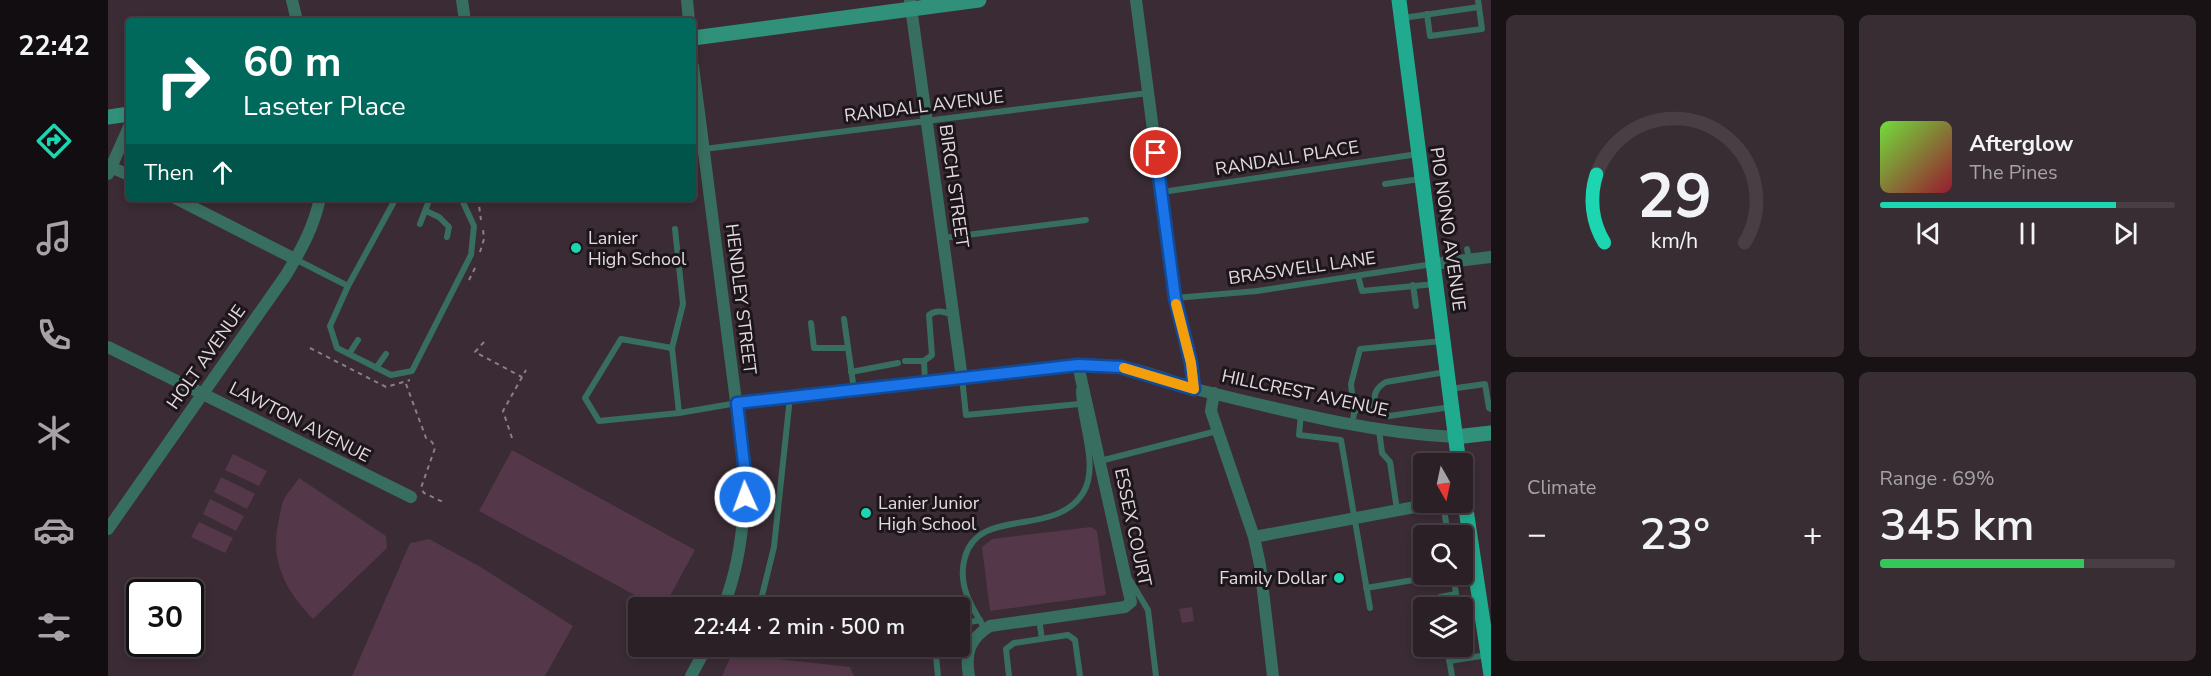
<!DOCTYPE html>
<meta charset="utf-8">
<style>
:root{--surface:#2c2027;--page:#382d33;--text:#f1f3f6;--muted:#a6a3a7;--line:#483e44;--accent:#1cd5b1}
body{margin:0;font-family:"Nunito Sans",sans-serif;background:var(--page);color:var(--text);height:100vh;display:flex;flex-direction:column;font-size:22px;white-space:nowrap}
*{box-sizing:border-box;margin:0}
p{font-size:20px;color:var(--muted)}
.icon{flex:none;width:33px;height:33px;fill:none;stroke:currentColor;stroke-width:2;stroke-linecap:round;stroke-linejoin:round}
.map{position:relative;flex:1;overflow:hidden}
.sheet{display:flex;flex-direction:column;gap:15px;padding:15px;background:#181215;width:720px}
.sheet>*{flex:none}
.banner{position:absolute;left:18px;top:18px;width:570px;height:183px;border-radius:6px;box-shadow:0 3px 9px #0003,0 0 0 2px var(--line);background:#00695c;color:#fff;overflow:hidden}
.needle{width:39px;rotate:171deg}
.fabs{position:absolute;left:1305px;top:453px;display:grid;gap:12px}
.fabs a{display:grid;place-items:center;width:60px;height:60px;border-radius:6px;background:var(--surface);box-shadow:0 3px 9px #0003,0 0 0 2px var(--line);font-size:30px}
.speed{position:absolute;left:18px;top:579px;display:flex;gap:12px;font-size:30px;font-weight:700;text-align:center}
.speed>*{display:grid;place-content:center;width:78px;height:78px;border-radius:50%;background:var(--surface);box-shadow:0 3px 9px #0003,0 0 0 2px var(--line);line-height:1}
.speed .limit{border:3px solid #111;border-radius:9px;background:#fff;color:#111}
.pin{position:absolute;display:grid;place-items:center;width:51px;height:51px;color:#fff;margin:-26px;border:3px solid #fff;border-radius:50%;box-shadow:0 2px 6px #0007}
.me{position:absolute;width:66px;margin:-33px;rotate:358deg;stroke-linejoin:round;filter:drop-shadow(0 0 4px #0008)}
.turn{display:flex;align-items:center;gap:21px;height:126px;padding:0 18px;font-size:27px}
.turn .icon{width:78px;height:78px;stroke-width:2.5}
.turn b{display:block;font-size:42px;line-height:51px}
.then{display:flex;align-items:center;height:57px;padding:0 18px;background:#0003;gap:12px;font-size:22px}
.big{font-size:45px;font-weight:600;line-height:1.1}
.sheet .widget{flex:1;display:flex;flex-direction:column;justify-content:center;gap:9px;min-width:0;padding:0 21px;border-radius:9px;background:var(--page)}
.sheet .dial{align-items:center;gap:0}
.dial svg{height:156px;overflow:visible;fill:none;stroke:var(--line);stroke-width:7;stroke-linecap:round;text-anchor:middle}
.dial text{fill:var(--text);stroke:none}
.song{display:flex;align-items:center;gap:18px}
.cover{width:72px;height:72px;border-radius:9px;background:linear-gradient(135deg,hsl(100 70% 55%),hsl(350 70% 35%))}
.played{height:6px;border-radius:3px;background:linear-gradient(90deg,var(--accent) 80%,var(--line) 80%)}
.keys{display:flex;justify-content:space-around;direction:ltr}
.heat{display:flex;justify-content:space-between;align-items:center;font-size:33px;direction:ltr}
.charge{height:9px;border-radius:4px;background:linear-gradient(90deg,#34c759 69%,var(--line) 0)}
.sheet .tiles{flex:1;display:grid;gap:15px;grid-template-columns:repeat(2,1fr)}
.trip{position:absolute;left:520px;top:597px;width:342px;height:60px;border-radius:6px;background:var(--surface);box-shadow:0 3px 9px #0003,0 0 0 2px var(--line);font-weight:600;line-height:60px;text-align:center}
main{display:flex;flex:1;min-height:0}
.tabs{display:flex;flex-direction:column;width:108px;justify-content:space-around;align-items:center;background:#120d10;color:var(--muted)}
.tabs .icon{width:42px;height:42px}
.tabs .on{color:var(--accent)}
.tabs b{font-size:27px;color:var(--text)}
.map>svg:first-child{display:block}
.green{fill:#543749}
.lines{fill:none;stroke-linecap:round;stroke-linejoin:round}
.path{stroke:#8b7e86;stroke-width:2;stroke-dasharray:4.5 4.5;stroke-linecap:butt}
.lane{stroke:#376e60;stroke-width:6}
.street{stroke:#376e60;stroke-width:12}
.secondary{stroke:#30907a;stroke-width:15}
.primary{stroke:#20aa8e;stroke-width:15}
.route-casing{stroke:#114b97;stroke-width:15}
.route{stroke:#1a73e8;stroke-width:10}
.slow{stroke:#f59e0b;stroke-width:10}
.poi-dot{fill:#1cd5b1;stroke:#1c161a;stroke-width:2}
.labels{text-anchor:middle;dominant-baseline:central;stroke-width:6;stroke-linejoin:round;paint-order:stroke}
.street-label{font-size:18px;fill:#e3d9df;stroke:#1c161a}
.poi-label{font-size:18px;fill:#e3d9df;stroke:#1c161a;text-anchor:start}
</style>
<main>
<nav class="tabs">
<b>22:42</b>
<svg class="icon on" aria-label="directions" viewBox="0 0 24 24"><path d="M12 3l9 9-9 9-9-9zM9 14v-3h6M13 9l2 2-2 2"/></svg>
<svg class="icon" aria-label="music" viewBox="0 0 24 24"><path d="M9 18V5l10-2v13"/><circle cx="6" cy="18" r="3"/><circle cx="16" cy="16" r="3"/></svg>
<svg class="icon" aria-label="phone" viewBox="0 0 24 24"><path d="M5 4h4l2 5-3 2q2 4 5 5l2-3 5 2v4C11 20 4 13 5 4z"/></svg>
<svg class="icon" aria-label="climate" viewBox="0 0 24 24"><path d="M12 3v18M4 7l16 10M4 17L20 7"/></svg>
<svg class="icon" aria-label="car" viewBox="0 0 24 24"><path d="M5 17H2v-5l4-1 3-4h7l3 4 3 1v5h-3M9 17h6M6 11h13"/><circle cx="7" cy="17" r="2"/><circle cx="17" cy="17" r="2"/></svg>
<svg class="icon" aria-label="filters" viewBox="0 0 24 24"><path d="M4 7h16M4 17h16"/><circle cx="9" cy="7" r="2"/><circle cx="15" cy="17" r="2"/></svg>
</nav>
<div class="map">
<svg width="1383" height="676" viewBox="0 0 1383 676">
<rect width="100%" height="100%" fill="#3a2b34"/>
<g class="green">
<polygon points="404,450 587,550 556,607 549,607 371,511"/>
<polygon points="125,454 159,471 151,486 117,470"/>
<polygon points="113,477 147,494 139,509 106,492"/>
<path d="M191 478 278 536 279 548 205 619C177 590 161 560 171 519 172 514 173 507 175 501 179 493 186 486 191 478Z"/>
<polygon points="102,499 136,516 128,531 95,514"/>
<polygon points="91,522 125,538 117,553 83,537"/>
<polygon points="983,527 989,531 998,595 882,611 874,547 884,539"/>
<polygon points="321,539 371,566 465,626 437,676 244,676 302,543"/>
<polygon points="1084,607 1086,621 1074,623 1071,609"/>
<polygon points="624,654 742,667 746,676 614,676"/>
</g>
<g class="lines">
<g class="path">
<polyline points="370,198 373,220"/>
<polyline points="372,252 376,239 375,229"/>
<polyline points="361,280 369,264"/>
<polyline points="376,342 367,352 414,377"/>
<polyline points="202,348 278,387 302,380"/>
<polyline points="298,384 318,438 324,442 327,448 313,488 316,493 335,502"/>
<polyline points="404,438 395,411 418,370"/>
</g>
<g class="lane">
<polyline points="1319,14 1322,36 1374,29 1371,7"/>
<polyline points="1295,18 1371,7 1370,0"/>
<polyline points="596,149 1040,93"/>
<polyline points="1277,184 1312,179"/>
<polyline points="1054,192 1310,154"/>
<polyline points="288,198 240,286 222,326 229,348 283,375 304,371 363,255 366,226 354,200 350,198"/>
<polyline points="318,211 331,217 341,227 339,237"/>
<polyline points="312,224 322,198"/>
<polyline points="567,229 575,304 564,348 513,339 477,398 491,421 571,413 629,403"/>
<polyline points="835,238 978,220"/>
<polyline points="1359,249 1361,259"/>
<polyline points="187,259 240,286"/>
<polyline points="1250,276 1254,291 1327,284"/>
<polyline points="1305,285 1308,306"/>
<polyline points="1067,298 1149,291 1325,264"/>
<polyline points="736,319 746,390"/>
<polyline points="703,323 706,348 739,348"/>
<polyline points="564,348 571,413"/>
<polyline points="241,354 250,340"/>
<path d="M797 361H816L824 355 821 315C829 309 836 312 845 315"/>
<polyline points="816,361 817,382"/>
<polyline points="268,368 278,354"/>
<polyline points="743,372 790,363"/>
<path d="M1338 372 1278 382C1261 392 1264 407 1281 416L1343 407"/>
<polyline points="854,378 858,415 971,404"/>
<polyline points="1342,389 1377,384 1381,408 1383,409"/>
<polyline points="1246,413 1252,406 1268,405"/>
<polyline points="1193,414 1191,435 1233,440 1262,608"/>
<polyline points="1244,426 1246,413 1243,384 1252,349 1334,341"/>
<polyline points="1271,430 1274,453 1282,462 1289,510"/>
<polyline points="992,461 1109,431"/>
<polyline points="1335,502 1340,536"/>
<polyline points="1022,580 1040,610 1048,676"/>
<polyline points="1258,588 1341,574"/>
<polyline points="651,608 666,547 682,397"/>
<polyline points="1333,608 1332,597 1348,594 1345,574"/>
<polyline points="931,619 934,639"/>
<polyline points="852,624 872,620"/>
<path d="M877 629C863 606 849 584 857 557 871 506 947 538 975 493 992 466 971 421 971 390"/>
<polyline points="729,646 755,650"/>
<polyline points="827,646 830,676"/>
<polyline points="1339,646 1344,676"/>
<polyline points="1341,661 1379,655"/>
<polyline points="901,676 898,649 906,643 960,635 967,640 972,676"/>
</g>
<g class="street">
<polyline points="184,0 189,21"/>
<polyline points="354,0 357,21"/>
<polyline points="579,0 581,21"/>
<polyline points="802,0 854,378"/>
<polyline points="1028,0 1067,298 1083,363 1086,389"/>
<path d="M585 66 636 464C638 513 633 562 615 608"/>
<polyline points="0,166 21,175"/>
<polyline points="0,174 21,127"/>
<polyline points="67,198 187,259"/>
<polyline points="1325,264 1383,257"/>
<polyline points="0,347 303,497"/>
<polyline points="1106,393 1103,411 1146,537 1152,565 1165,676"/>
<path d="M629 403 970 365C984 366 998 365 1012 367 1040 370 1067 384 1095 391 1179 411 1261 433 1347 437"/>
<path d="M0 529 178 275C193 250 206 227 212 198"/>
<polyline points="1146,537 1334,502"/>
<polyline points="583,676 599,646"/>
<path d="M861 676C857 653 861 639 882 626L1017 607 1023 602 970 365"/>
</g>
<g class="secondary">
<polyline points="585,38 871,0"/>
<polyline points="0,117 21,114"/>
<polyline points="1347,437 1383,433"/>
</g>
<g class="primary">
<polyline points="1291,0 1351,464"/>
<polyline points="1354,483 1383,675"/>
</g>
</g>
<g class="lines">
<defs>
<polyline id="route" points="637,497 636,464 629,403 970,365 1013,367 1086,389 1083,363 1067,298 1048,153"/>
</defs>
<use href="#route" class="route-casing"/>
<use href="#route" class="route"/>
<polyline class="slow" points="1016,368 1086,389 1083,363 1068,304"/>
</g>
<g class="poi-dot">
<circle cx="468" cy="248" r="6"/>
<circle cx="758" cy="513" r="6"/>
<circle cx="1231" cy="578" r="6"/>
</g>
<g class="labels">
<g class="street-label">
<text transform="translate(816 106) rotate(-7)">RANDALL AVENUE</text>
<text transform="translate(1179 158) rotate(-9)">RANDALL PLACE</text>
<text transform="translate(846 186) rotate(82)">BIRCH STREET</text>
<text transform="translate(1340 229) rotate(82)">PIO NONO AVENUE</text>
<text transform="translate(1194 268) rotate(-8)">BRASWELL LANE</text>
<text transform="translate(633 299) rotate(83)">HENDLEY STREET</text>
<text transform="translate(98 357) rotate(-55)">HOLT AVENUE</text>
<text transform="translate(1197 393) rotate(12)">HILLCREST AVENUE</text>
<text transform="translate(192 422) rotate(27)">LAWTON AVENUE</text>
<text transform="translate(1025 527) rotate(78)">ESSEX COURT</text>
</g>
<g class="poi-label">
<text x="480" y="238">Lanier<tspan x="480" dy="21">High School</tspan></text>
<text x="770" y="503">Lanier Junior<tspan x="770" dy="21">High School</tspan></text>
<text x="1219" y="578" text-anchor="end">Family Dollar</text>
</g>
</g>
</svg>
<div class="fabs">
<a><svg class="needle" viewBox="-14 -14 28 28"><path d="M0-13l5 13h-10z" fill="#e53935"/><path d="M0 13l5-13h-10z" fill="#a6a3a7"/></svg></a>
<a><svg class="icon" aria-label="search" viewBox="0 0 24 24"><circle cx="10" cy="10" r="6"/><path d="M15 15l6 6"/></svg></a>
<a><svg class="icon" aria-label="layers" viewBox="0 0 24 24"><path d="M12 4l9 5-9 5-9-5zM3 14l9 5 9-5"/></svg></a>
</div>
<div class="speed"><div class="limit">30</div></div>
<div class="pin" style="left:1048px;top:153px;background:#d93025"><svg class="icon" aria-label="arrive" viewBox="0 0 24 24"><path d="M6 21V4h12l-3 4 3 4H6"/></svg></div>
<svg class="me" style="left:637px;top:497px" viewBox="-20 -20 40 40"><circle r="17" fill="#1a73e8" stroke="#fff" stroke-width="3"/><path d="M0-11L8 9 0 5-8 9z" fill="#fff"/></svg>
<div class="trip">22:44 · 2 min · 500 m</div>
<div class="banner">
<div class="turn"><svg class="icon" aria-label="right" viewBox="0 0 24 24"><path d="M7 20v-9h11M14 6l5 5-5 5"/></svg><div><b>60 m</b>Laseter Place</div></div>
<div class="then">Then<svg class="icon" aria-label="ahead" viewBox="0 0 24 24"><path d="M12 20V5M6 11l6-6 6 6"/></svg></div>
</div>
</div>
<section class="sheet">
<div class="tiles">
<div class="widget dial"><svg viewBox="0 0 100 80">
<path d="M14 69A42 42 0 1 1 86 69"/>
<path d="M14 69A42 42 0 0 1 10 34" stroke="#1cd5b1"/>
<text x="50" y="56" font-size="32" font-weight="700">29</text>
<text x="50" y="72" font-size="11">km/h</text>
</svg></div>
<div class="widget">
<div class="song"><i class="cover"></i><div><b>Afterglow</b><p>The Pines</p></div></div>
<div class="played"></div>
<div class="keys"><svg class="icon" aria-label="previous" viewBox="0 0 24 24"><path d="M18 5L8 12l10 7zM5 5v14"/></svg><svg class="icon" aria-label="pause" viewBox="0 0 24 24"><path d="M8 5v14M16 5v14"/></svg><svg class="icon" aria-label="next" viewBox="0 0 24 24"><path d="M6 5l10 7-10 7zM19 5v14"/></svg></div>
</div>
<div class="widget"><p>Climate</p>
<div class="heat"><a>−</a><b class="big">23°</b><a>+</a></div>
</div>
<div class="widget"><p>Range · 69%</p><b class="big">345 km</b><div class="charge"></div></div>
</div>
</section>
</main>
